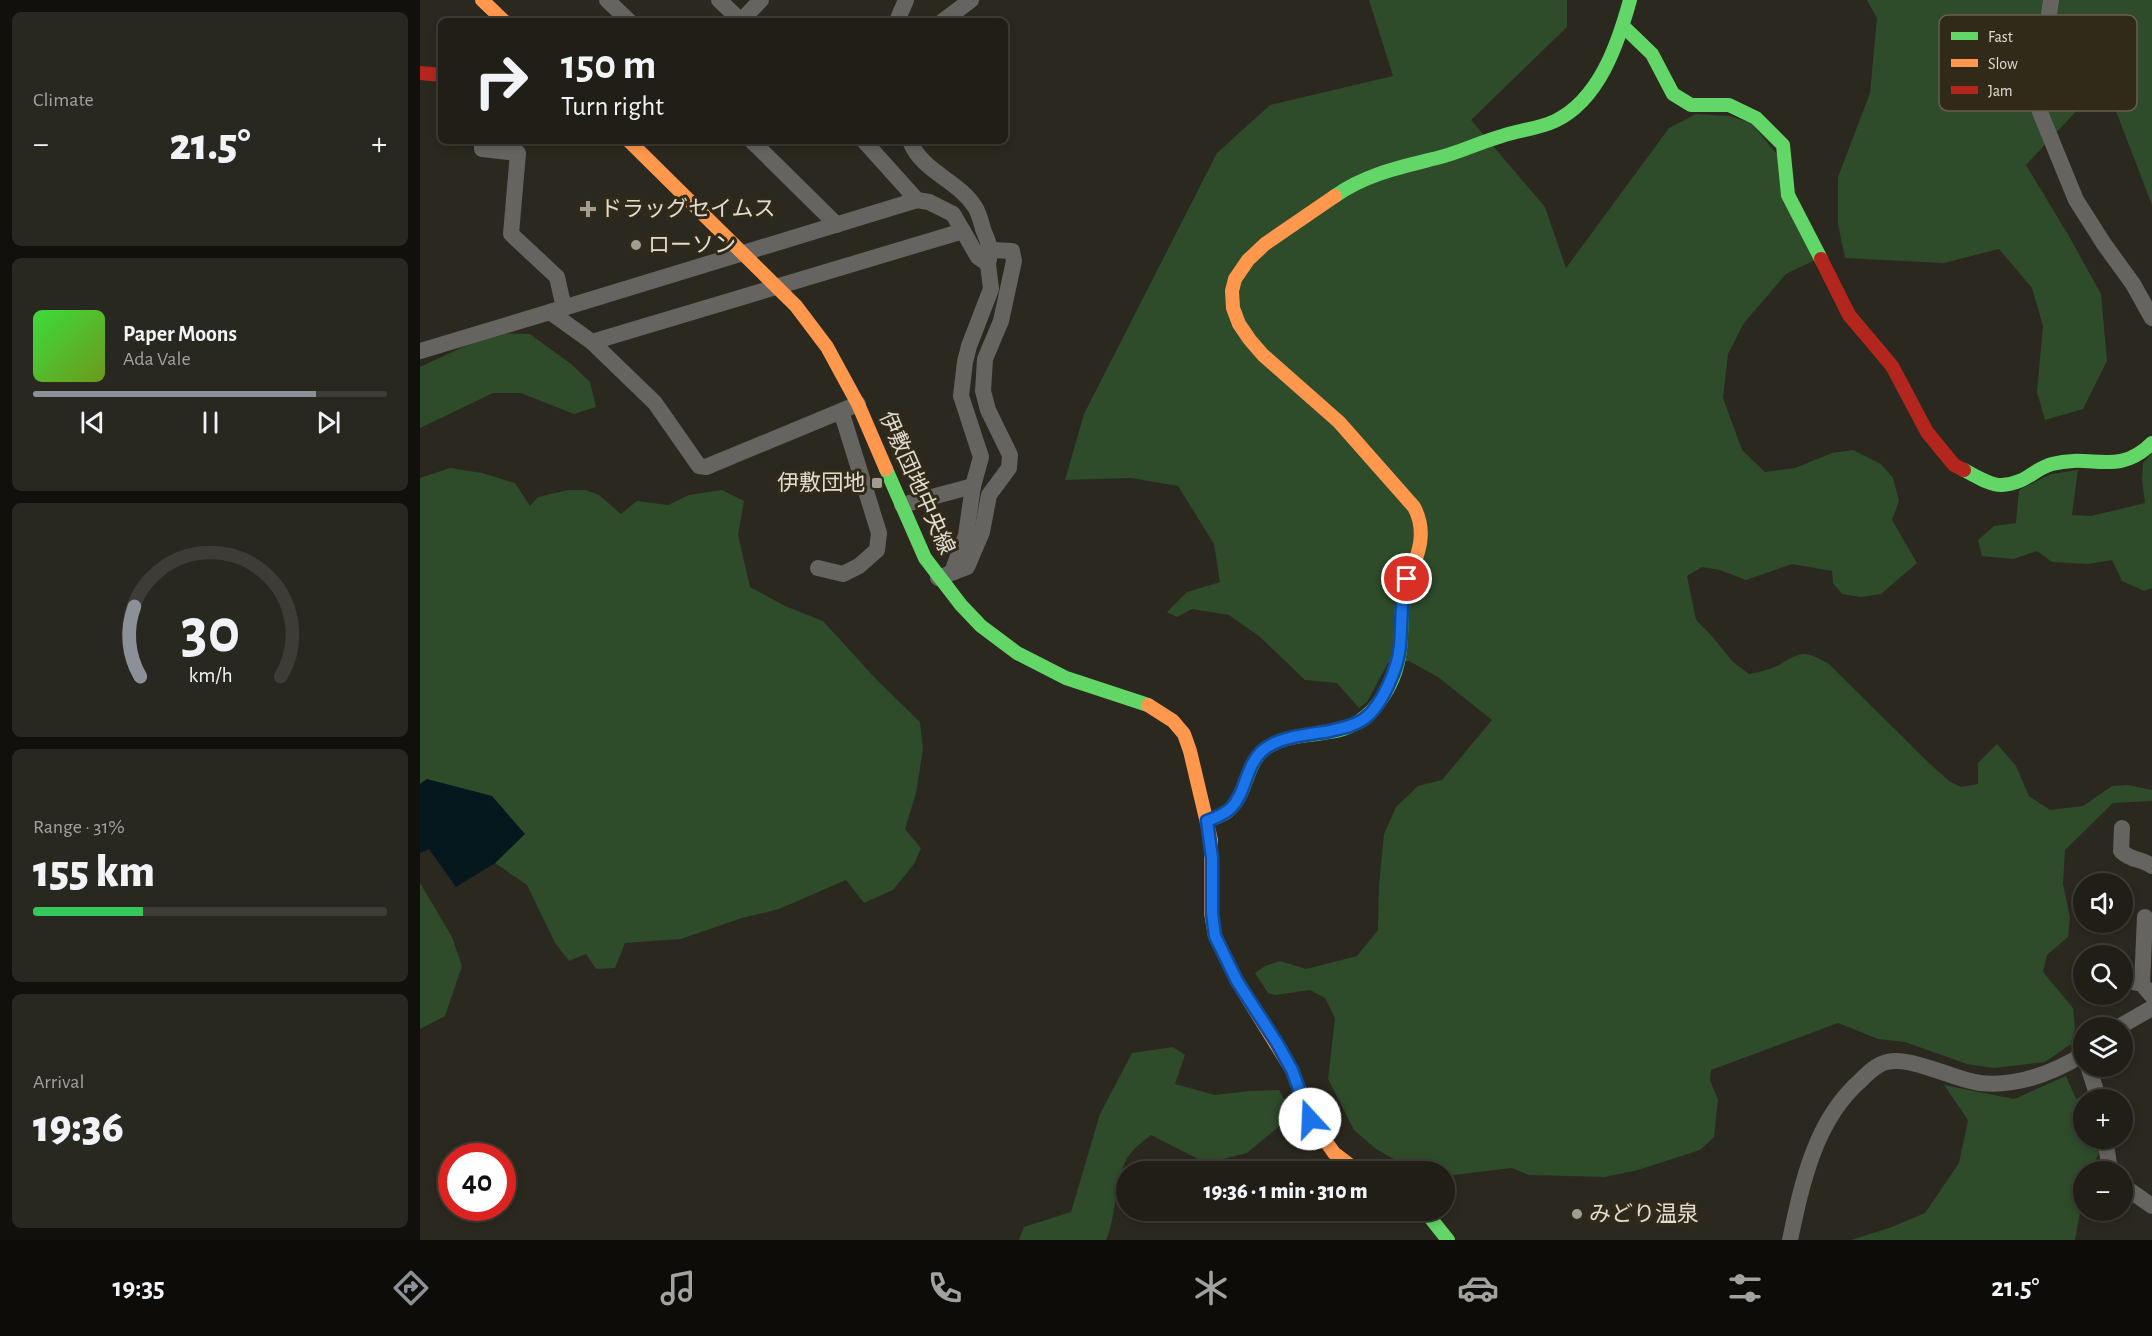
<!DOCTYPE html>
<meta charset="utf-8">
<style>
:root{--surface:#201e17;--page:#282720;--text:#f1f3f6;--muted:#a2a2a1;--line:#3d3c36;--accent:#8c9099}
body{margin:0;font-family:"Alegreya Sans","Noto Sans JP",sans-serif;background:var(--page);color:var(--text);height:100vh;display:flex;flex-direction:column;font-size:22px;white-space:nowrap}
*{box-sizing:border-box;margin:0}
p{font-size:20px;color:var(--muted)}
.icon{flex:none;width:33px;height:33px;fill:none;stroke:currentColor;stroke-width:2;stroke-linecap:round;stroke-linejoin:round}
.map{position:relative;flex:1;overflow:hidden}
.panel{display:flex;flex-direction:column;gap:12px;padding:12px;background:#12100d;width:420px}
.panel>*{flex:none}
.hud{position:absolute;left:18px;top:18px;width:570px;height:126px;border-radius:9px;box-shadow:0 3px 9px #0003,0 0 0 2px var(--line);background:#201e17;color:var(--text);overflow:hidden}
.fabs{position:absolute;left:1653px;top:873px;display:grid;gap:12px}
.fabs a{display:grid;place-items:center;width:60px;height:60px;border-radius:50%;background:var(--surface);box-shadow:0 3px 9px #0003,0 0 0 2px var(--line);font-size:30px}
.speed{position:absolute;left:18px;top:1143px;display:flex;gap:12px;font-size:30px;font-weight:700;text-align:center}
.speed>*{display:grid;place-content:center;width:78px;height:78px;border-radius:50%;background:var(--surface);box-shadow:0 3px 9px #0003,0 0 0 2px var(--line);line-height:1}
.speed .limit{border:9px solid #d22;background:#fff;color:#111}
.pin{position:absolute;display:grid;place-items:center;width:51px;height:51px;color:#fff;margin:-26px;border:3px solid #fff;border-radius:50%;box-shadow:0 2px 6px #0007}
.me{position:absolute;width:66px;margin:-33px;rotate:340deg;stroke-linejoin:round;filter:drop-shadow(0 0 4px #0008)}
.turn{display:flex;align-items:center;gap:21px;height:126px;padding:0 24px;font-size:27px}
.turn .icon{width:78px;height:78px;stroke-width:2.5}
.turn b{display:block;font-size:42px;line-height:51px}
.big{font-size:45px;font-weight:800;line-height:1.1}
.panel .tile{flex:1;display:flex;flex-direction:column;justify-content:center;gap:9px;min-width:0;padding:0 21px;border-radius:9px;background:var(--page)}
.panel .dial{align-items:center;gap:0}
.dial svg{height:156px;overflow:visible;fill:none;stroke:var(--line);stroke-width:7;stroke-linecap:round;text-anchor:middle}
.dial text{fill:var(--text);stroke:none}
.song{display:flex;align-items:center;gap:18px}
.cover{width:72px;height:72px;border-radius:9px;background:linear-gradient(135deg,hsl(120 70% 55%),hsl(80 70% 35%))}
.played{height:6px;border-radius:3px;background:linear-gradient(90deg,var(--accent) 80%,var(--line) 80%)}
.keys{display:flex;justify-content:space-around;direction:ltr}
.heat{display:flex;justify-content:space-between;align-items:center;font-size:33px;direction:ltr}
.charge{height:9px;border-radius:4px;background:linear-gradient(90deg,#34c759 31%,var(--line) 0)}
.trip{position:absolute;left:696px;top:1161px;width:339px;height:60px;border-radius:30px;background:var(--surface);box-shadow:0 3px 9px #0003,0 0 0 2px var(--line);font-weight:800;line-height:60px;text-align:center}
.menu{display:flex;height:96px;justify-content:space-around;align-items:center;background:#0d0c09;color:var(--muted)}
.menu .icon{width:42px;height:42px}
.menu .on{color:var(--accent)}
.menu b{font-size:27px;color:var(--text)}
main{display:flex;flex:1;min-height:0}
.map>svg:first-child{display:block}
.green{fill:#2e4b2a}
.water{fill:#04181d}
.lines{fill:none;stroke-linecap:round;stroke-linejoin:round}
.street{stroke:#666460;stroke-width:16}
.fast{stroke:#63d668;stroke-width:14}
.slow{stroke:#ff974d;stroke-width:14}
.jam{stroke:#b3261e;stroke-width:14}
.route-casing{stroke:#114b97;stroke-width:15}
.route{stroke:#1a73e8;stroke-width:10}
.poi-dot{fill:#a19d93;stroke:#312a19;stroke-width:2}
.labels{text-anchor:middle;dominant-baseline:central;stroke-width:6;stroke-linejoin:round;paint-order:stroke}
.poi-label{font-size:22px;fill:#e0dcd1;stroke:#312a19;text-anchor:start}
.street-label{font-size:22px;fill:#e0dcd1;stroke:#312a19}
.key{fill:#312a19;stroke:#665f50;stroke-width:1.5}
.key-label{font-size:16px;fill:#e0dcd1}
</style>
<main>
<section class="panel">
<div class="tile"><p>Climate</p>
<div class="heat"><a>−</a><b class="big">21.5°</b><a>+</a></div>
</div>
<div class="tile">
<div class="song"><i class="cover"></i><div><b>Paper Moons</b><p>Ada Vale</p></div></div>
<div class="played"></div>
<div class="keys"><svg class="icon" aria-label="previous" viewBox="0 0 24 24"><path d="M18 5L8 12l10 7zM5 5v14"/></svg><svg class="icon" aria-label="pause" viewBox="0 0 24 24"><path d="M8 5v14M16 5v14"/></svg><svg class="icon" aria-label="next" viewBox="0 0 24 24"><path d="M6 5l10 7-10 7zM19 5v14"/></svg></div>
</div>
<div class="tile dial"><svg viewBox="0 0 100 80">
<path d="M14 69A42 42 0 1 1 86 69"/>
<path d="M14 69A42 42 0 0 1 11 33" stroke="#8c9099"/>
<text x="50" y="56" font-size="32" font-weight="700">30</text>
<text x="50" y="72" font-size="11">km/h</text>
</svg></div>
<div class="tile"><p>Range · 31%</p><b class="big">155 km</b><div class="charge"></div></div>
<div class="tile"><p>Arrival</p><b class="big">19:36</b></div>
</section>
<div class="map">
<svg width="1732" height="1240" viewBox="0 0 1732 1240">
<rect width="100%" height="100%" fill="#2b281f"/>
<g class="green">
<path d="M949 0H1147V27L1051 120 1125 207 1146 268 1249 128 1276 114 1310 116 1331 123 1357 154 1395 260 1366 274 1324 323 1308 354 1303 398 1322 450 1345 472 1375 468 1412 453 1433 450 1461 464 1473 478 1479 501 1472 520 1497 563 1461 594 1441 597 1422 594 1413 583 1412 571 1372 564 1326 580 1300 570 1282 567 1267 576 1276 620 1291 635 1313 662 1329 674C1338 672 1348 670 1357 666 1382 652 1382 649 1409 664L1509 763 1529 781 1541 787 1558 784V763L1577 744 1596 766 1609 796 1630 810 1663 806 1692 786 1708 785 1732 790V801L1693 803 1645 850 1643 884 1650 917 1648 937 1627 955 1623 972 1653 1008 1655 1028 1651 1044 1625 1062 1574 1068 1547 1064 1485 1042 1458 1039 1418 1023 1291 1070 1290 1080 1298 1100 1294 1137 1280 1150 1218 1170 1185 1177 1109 1175 1092 1168 1025 1176 1024 1172 1000 1171 979 1162 956 1149 934 1130 908 1079 915 1018 905 998 890 990 856 995 848 993 835 973 845 966 860 961 886 969 937 956 958 930 959 885 964 834 976 807 998 786 1022 780 1072 720 1018 677 989 661 968 663 947 702 939 708 917 683 885 680 840 637 809 615 772 609 757 617 747 612 767 592 800 582 794 544 758 486 711 478 645 480 664 414 797 153 850 105 973 76Z"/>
<polygon points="1447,0 1732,0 1732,205 1689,93 1663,104 1606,165 1650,238 1681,294 1687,361 1663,409 1625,420 1617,392 1623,326 1612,288 1579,249 1524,263 1425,258 1418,224 1418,177 1450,93 1457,18"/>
<polygon points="73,333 110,334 151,364 170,382 176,407 154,414 101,393 73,393 0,428 0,367"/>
<polygon points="1732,453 1732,588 1724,591 1702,581 1692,560 1669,564 1632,562 1617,551 1593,559 1562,556 1558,540 1574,526 1596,523 1599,490 1631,474 1658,470 1652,515 1671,516 1725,503 1722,480 1723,463"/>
<polygon points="30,468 62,473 95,483 110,506 118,497 148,490 166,490 179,495 201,514 217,501 248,505 269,495 302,490 324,501 318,535 330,587 365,606 403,621 456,679 500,722 503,749 496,793 485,829 501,848 494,864 473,890 444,903 426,880 359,909 322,918 261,939 205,943 195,968 176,969 166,954 149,961 135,943 107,885 75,863 104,834 7,779 0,784 0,478"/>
<polygon points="0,883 32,937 42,966 25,1016 0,1029"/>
<path d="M753 1047 765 1055 755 1084 795 1095 829 1091 859 1090 873 1115 827 1153 786 1163 731 1135C724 1141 715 1147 710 1154 695 1172 697 1216 686 1240H599L604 1227 651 1212 680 1114 712 1053Z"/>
<polygon points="1646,1076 1656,1099 1682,1087 1693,1099 1664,1100 1664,1138 1696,1139 1684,1143 1670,1171 1664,1172 1663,1196 1655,1240 1431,1240 1472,1227 1505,1213 1539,1163 1548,1120 1524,1085 1594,1099"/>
</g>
<polygon class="water" points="7,779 72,796 105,834 75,863 36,887 9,849 0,853 0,784"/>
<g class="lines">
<g class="street">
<polyline points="187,0 209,21"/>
<polyline points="299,0 321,21"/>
<polyline points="1631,0 1628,22 1614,67 1613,88 1620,112 1656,200 1684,244 1713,284 1732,318"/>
<polyline points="321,21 341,0"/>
<polyline points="477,21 486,0"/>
<polyline points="523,21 551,0"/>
<polyline points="62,141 62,149 98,153 91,234 137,277 144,308"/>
<polyline points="332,141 417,225"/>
<path d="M444 141 497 200 509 202 533 214 558 257 568 264C572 247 569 245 563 229 561 222 559 213 555 207 538 180 502 172 490 141"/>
<polyline points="130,312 497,200"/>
<polyline points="172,342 235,403 279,466 286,467 438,404"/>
<polyline points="0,351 130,312 172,342 543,231"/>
<polyline points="482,505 553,486"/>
<polyline points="398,568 423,574 439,566 457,550 459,533 421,411"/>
<polyline points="532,572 546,535 553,486 561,457 541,396 545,362 549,346 571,289 568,264"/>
<polyline points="518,578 547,567 562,532 569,495 589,468 590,455 568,410 563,391 565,359 581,321 594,261 592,251 572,250"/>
<path d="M1702 828 1701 851C1713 862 1721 858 1732 866"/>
<polyline points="1725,917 1722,984 1732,996"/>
<polyline points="1702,980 1722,984"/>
<polyline points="1697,1028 1732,1008"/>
<polyline points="1668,1066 1679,1100"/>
<polyline points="1685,1138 1689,1164 1693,1172"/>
<polyline points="1702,1185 1732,1206"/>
<path d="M1370 1240C1382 1183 1395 1120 1441 1080 1448 1073 1457 1064 1467 1062 1486 1058 1507 1068 1525 1073 1536 1077 1548 1081 1560 1083 1597 1087 1633 1073 1664 1054"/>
</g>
<g class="fast">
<polyline points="1203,26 1232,54 1253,94 1271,105 1309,105 1336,118 1363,145 1368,195 1401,259"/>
<path d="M915 196C946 174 981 167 1017 158 1039 153 1060 142 1082 136 1099 130 1118 129 1135 121 1179 100 1198 44 1210 0"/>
<polyline points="466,469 505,558 541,605 561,626 597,653 646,678 728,705"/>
<path d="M1544 470C1554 475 1571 486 1582 485 1608 483 1613 469 1632 464 1672 453 1698 477 1732 443"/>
<path d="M787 821C794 818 802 816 808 811 828 795 825 764 845 749 865 734 892 736 916 731 952 723 976 686 980 650 983 628 979 607 986 586"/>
<polyline points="1004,1210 1028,1240"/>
</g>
<g class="slow">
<polyline points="62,0 84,21"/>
<polyline points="209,141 376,306 407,347 438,404 466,469"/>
<path d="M915 196 845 244 828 260 815 279 812 291 813 308 819 324 830 340 843 355 919 422 994 507C1009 535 996 559 986 586"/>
<polyline points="728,705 753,721 764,734 770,751 791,840 791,913 795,936 817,981 872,1070 890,1119 914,1153 939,1172"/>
</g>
<g class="jam">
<polyline points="0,73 21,75"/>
<polyline points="1401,259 1429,315 1472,366 1507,432 1534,465 1544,470"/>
</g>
</g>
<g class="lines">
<defs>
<path id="route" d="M890 1119 872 1070 857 1043 817 981 795 936 792 913V858L787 821C795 818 805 814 811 808 826 793 825 768 841 752 858 736 887 735 910 731 922 728 934 726 944 719 962 706 978 668 980 646 982 623 980 602 987 579"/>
</defs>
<use href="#route" class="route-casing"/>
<use href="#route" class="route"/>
</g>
<g class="poi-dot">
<path d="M165 200h6v6h6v6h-6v6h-6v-6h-6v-6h6z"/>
<circle cx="216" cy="245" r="6"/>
<rect x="451" y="477" width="12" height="12" rx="3"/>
<circle cx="1157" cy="1214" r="6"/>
</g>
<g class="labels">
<g class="poi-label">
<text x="180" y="209">ドラッグセイムス</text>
<text x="228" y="245">ローソン</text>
<text x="445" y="483" text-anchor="end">伊敷団地</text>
<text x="1169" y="1214">みどり温泉</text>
</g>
<g class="street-label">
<text transform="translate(497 483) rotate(66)">伊敷団地中央線</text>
</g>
</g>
<rect x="1519" y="15" width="198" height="96" rx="9" class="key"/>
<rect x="1531" y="32" width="27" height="8" fill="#63d668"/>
<rect x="1531" y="59" width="27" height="8" fill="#ff974d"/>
<rect x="1531" y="86" width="27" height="8" fill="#b3261e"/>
<g class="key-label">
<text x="1568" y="42">Fast</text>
<text x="1568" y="69">Slow</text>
<text x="1568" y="96">Jam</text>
</g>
</svg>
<div class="fabs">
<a><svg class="icon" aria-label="sound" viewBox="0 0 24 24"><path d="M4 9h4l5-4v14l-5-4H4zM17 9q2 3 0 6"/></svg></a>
<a><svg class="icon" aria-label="search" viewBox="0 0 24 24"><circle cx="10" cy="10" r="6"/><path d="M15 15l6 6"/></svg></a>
<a><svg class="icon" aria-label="layers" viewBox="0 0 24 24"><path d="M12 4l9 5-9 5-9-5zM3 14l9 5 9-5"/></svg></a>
<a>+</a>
<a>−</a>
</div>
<div class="speed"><div class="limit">40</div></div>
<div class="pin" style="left:987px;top:579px;background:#d93025"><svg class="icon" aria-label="arrive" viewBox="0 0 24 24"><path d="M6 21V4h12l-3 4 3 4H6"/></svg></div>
<svg class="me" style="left:890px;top:1119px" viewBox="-20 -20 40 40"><circle r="19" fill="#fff"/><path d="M0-13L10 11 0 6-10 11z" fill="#1a73e8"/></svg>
<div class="trip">19:36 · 1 min · 310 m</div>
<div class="hud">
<div class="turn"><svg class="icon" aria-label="right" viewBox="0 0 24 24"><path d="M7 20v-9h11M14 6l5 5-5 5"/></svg><div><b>150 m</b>Turn right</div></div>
</div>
</div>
</main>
<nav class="menu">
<b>19:35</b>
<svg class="icon on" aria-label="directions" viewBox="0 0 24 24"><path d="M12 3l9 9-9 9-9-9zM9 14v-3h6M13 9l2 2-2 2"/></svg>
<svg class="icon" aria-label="music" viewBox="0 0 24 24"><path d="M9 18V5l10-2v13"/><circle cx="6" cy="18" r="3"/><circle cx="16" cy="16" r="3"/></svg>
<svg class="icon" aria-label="phone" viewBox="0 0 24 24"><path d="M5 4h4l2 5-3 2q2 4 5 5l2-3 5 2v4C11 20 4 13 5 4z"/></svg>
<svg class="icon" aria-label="climate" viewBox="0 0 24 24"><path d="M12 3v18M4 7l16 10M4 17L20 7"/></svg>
<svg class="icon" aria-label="car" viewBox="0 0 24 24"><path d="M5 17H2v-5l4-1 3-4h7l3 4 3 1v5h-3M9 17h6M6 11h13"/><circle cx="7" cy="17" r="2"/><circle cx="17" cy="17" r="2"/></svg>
<svg class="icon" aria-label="filters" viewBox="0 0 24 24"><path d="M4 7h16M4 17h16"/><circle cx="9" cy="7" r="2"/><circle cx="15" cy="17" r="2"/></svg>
<b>21.5°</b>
</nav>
